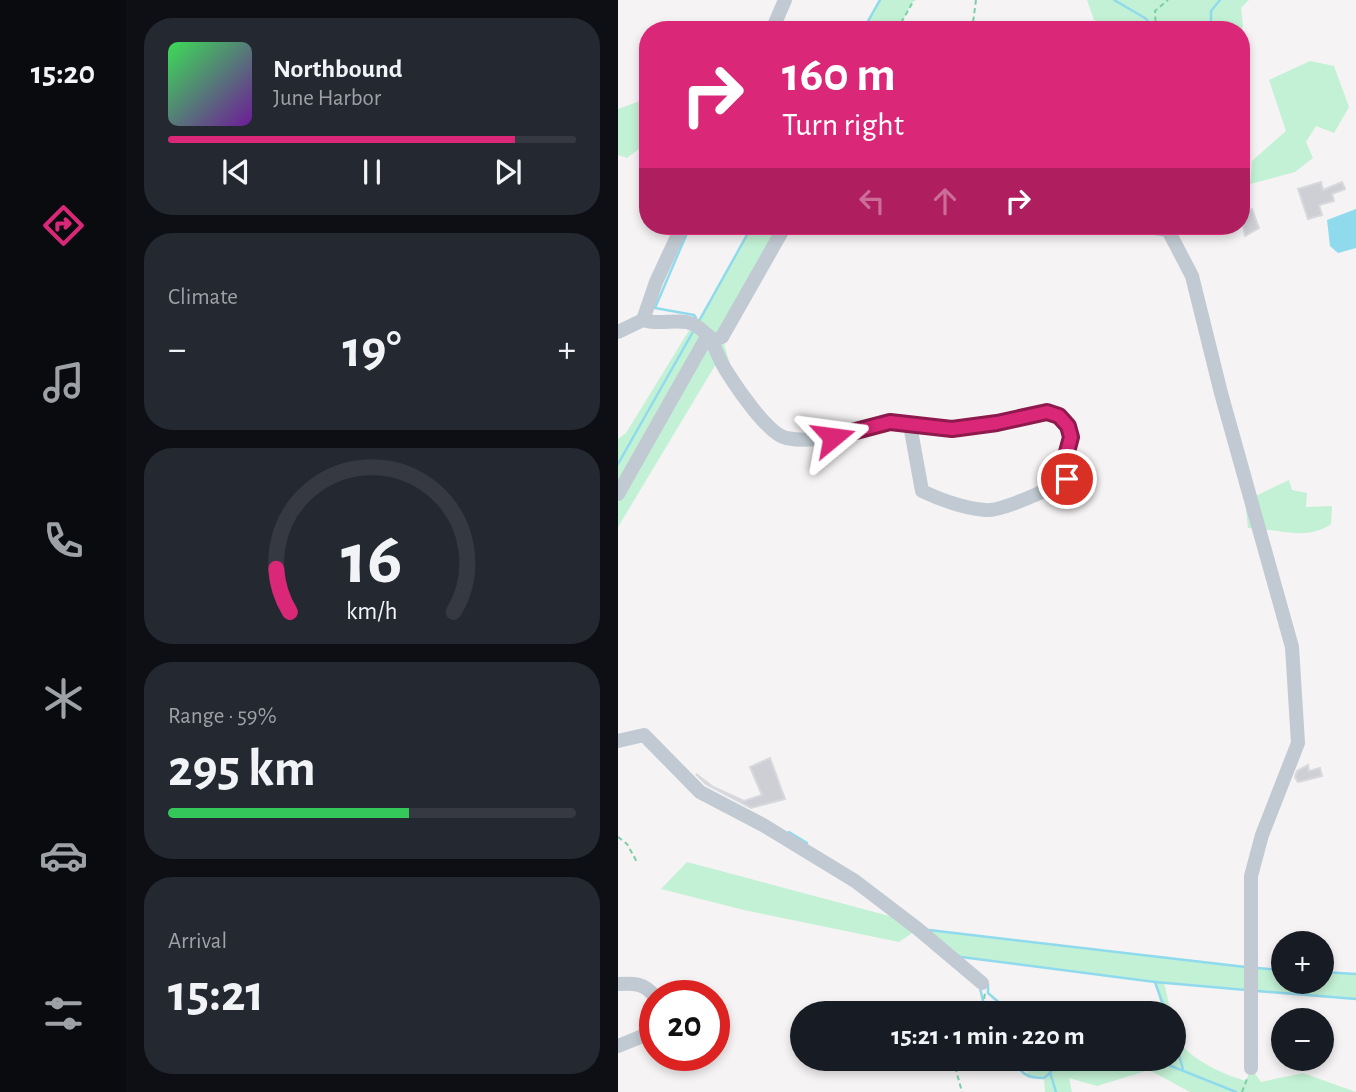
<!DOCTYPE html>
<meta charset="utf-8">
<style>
:root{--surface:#171b24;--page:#242831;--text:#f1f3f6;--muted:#9ea1a6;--line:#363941;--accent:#db2777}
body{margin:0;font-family:"Alegreya Sans",sans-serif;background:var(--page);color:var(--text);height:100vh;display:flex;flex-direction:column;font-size:26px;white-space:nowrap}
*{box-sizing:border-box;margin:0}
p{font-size:23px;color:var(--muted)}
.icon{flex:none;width:38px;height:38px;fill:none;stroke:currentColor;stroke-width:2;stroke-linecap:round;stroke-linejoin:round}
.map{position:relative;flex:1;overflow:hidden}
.drawer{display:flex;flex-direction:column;gap:18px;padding:18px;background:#0d0f14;width:492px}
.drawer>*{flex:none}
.banner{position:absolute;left:21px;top:21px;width:611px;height:214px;border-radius:28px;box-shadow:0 4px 10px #0003;background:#db2777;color:#fff;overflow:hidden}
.fabs{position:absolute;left:653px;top:931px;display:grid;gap:14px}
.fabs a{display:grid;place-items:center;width:63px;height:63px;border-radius:50%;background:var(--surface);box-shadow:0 4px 10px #0003;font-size:35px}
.speed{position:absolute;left:21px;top:980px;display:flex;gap:14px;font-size:35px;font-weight:700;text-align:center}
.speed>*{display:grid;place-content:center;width:91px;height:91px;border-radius:50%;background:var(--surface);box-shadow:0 4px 10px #0003;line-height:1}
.speed .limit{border:10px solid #d22;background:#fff;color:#111}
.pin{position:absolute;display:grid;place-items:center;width:60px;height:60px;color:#fff;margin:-30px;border:4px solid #fff;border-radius:50%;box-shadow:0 2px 7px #0007}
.me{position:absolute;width:77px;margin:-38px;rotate:74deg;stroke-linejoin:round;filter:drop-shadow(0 0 5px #0008)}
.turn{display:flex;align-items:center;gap:24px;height:147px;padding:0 28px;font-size:32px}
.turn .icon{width:91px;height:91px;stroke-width:2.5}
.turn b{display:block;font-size:49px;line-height:60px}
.lanes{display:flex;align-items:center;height:66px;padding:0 28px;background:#0003;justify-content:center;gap:35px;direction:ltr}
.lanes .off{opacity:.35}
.big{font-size:52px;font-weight:600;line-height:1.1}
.drawer .tile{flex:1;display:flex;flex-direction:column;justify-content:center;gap:10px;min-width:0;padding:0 24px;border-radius:28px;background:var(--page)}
.drawer .dial{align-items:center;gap:0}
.dial svg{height:182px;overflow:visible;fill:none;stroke:var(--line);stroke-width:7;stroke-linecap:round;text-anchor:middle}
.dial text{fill:var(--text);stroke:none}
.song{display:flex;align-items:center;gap:21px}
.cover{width:84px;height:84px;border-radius:10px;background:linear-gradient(135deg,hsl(130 70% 55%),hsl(280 70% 35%))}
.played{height:7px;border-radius:4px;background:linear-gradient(90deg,var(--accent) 85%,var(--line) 85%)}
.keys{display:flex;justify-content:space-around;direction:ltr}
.heat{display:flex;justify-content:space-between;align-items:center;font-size:38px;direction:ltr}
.charge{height:10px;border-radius:5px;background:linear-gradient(90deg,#34c759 59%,var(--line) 0)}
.trip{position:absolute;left:172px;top:1001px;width:396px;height:70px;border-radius:35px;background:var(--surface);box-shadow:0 4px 10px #0003;font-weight:600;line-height:70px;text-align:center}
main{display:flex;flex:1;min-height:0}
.menu{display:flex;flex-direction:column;width:126px;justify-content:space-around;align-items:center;background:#090b0e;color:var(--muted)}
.menu .icon{width:49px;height:49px}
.menu .on{color:var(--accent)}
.menu b{font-size:32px;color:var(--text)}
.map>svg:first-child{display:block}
.green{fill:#c3f1d5}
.water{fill:#90daee}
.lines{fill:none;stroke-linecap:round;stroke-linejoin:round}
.stream{stroke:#90daee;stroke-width:2.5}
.building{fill:#cdcfd5;stroke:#d7d9de;stroke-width:2}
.path{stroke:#7ad0a6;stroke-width:2;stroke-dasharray:5 3.5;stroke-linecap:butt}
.minor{stroke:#c1cad2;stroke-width:14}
.route-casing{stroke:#8e194d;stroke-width:18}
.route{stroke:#db2777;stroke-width:12}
</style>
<main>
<nav class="menu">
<b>15:20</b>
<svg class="icon on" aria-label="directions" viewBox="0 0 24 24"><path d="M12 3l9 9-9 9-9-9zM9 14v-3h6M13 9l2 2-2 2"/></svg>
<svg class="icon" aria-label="music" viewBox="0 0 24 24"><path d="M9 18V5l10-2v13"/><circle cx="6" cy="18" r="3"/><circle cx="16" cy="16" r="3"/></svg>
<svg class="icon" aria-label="phone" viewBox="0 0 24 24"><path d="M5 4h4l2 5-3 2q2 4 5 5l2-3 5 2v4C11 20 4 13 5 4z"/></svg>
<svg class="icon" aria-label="climate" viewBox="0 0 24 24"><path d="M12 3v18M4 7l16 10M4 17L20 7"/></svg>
<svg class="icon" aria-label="car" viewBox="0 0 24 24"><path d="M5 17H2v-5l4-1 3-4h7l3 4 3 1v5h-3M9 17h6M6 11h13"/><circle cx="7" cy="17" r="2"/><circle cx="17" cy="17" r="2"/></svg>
<svg class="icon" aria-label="filters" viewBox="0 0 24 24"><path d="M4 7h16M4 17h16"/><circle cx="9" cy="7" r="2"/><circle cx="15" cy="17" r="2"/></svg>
</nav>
<section class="drawer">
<div class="tile">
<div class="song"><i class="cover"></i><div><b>Northbound</b><p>June Harbor</p></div></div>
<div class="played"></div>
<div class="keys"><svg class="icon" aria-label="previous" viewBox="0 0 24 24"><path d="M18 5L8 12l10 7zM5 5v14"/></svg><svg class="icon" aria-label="pause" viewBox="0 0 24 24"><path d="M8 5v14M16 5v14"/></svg><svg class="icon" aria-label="next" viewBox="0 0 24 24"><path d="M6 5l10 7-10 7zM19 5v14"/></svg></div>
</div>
<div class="tile"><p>Climate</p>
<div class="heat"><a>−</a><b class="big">19°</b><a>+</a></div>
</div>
<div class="tile dial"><svg viewBox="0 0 100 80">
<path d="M14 69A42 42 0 1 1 86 69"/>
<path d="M14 69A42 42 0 0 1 8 50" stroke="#db2777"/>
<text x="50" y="56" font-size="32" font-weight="700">16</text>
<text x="50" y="72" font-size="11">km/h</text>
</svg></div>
<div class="tile"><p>Range · 59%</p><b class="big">295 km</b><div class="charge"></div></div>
<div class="tile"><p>Arrival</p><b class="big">15:21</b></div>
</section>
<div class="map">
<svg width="739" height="1092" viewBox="0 0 739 1092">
<rect width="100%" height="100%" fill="#f5f3f3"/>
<g class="green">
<polygon points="262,0 296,0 279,30 245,30"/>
<polygon points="469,0 631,0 623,8 625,26 623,34 623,30 509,30 476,20"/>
<polygon points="692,61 716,66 731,107 716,133 698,126 688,142 695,158 677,172 632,184 634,161 668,131 651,80"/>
<polygon points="22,101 30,106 30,142 9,158 0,155 0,109"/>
<path d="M134 226H167L104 337 114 371 154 425 176 434H217L263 418 292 425 297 461 288 428 264 424C243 429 213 442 191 443 142 444 123 400 98 364L0 527V439L8 433 75 324 80 322Z"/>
<path d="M671 480 674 490 689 493 688 507 714 506 713 524C687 542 658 528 630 528L627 501Z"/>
<polygon points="69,862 290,921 300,929 665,970 665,982 704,982 704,972 738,974 738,999 546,982 553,1013 545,1013 537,982 331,955 300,929 281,942 126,910 43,889"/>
<path d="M555 1020C557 1027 558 1035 561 1041 573 1060 607 1075 628 1081L633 1068 643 1082 685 1073 738 1092H572L531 1070 479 1086 451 1078 454 1092H427L426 1079 410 1078 408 1075 419 1059H555Z"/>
</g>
<polygon class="water" points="738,209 738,248 720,253 712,246 709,220"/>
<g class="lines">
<g class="stream">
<polyline points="496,0 527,18 538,30"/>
<polyline points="245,30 262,0"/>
<polyline points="593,30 593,11 602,0"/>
<polyline points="72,226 37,308 76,315 78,318"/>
<polyline points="81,321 134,226"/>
<polyline points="0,464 76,330"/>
<polyline points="171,832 189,843"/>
<polyline points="311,930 627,967"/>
<polyline points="343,957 537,982 548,1013"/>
<polyline points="639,968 665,970"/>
<polyline points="704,972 739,974"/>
<polyline points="537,982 628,990"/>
<polyline points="370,984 370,993 393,1013"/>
<polyline points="362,988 368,1013"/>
<polyline points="639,991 739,999"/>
<polyline points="555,1036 565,1069"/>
<path d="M395 1059C404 1074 408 1078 426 1078L432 1073"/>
<polyline points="438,1092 432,1072 443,1061 479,1069 509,1060 543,1062 618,1092"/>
</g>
</g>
<g class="building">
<polygon points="703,182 705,190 724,182 727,189 714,194 716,201 701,205 704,215 690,219 680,189"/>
<polygon points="634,209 641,228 627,236 623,213"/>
<polygon points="152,758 167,799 133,808 88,784 78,774 95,787 126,801 144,795 132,767"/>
<polygon points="690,765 691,771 702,768 704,776 680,782 677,777 679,771"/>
</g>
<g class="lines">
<g class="path">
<polyline points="279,30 296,0"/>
<polyline points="354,30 358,0"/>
<polyline points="538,30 537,11 550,0"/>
<polyline points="623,200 629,199"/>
<polyline points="0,837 9,844 19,862"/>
<polyline points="358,1013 365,1005 367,993"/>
<polyline points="335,1059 344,1092"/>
<polyline points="624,1092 629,1079"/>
</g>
<g class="minor">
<polyline points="154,30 167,0"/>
<polyline points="524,226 550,230 574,276 603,393 674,647 680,743 644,835 633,876 633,1068"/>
<path d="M25 320C41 326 63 317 77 325 97 337 97 354 109 372 119 388 150 434 168 438 211 446 236 424 272 422 285 421 300 426 314 428 336 431 361 427 382 423 399 419 429 405 443 419 459 434 448 458 449 479 434 488 383 512 367 510 346 508 323 500 304 491L292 425"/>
<polyline points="0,332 25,320 38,282 64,226"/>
<polyline points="96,340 104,337 167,226"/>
<polyline points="0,494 90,335"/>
<polyline points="0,741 26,735 82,792 145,825 237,881 300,929 364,983"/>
<path d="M0 984C16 983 27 983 37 997"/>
<polyline points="0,1046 37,1031"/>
</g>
</g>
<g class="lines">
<defs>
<polyline id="route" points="215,437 272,422 334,429 379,423 429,412 441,416 450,426 453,437 449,452 449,479"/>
</defs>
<use href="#route" class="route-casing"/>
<use href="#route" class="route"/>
</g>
</svg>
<div class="fabs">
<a>+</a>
<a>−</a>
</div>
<div class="speed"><div class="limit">20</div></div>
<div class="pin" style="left:449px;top:479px;background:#d93025"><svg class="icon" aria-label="arrive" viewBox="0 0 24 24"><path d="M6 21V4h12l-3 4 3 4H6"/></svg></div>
<svg class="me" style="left:215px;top:437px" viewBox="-20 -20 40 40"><path d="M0-17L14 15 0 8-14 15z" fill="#db2777" stroke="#fff" stroke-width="4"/></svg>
<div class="trip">15:21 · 1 min · 220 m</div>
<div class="banner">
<div class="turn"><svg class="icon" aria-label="right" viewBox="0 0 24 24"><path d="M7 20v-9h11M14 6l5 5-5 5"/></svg><div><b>160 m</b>Turn right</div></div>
<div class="lanes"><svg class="icon off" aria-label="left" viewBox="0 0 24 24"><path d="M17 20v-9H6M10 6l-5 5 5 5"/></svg><svg class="icon off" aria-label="ahead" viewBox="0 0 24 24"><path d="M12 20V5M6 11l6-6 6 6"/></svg><svg class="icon" aria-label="right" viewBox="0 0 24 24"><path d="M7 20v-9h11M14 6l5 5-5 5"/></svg></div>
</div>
</div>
</main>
